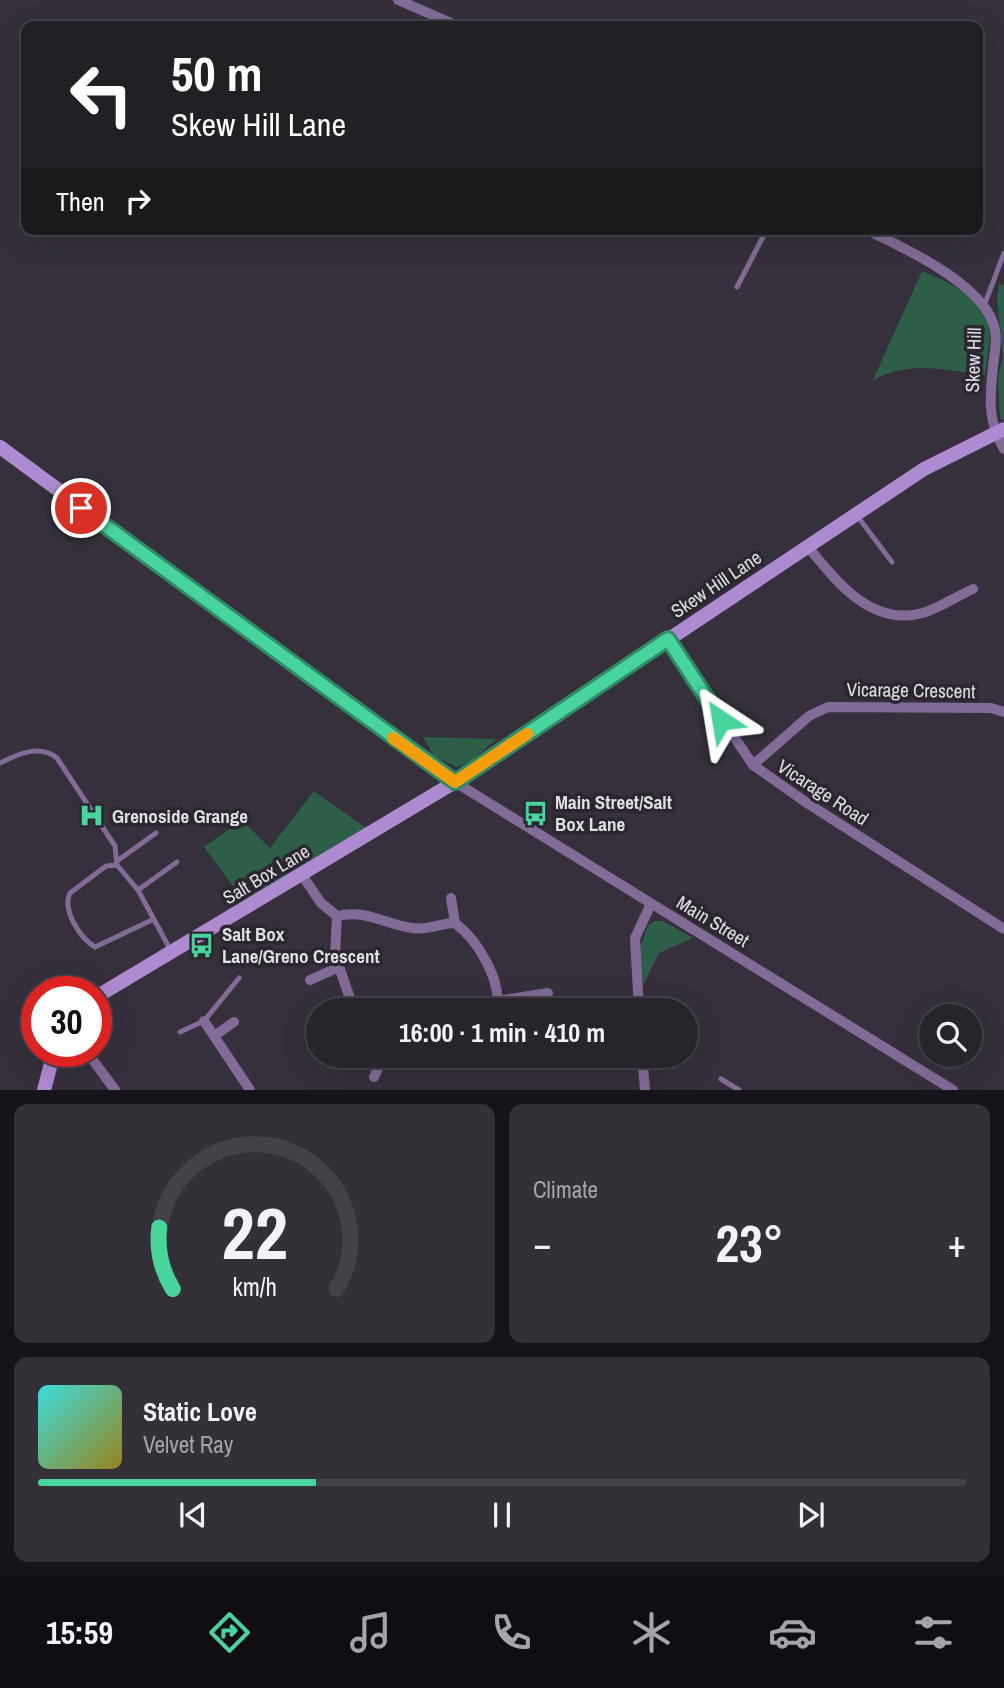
<!DOCTYPE html>
<meta charset="utf-8">
<style>
:root{--surface:#28242c;--page:#343038;--text:#f1f3f6;--muted:#a5a4a9;--line:#444148;--accent:#48d49d}
body{margin:0;font-family:"Archivo Narrow",sans-serif;background:var(--page);color:var(--text);height:100vh;display:flex;flex-direction:column;font-size:26px;white-space:nowrap}
*{box-sizing:border-box;margin:0}
p{font-size:23px;color:var(--muted)}
.icon{flex:none;width:38px;height:38px;fill:none;stroke:currentColor;stroke-width:2;stroke-linecap:round;stroke-linejoin:round}
.map{position:relative;height:1090px;overflow:hidden}
.sheet{display:flex;flex-direction:column;gap:14px;padding:14px;background:#161418;flex:1}
.sheet>*{flex:none}
.guide{position:absolute;left:21px;top:21px;width:962px;height:214px;border-radius:14px;box-shadow:0 7px 28px #0002,0 0 0 2px var(--line);background:#202124;color:#fff;overflow:hidden}
.controls{position:absolute;left:919px;top:1004px;display:grid;gap:14px}
.controls a{display:grid;place-items:center;width:63px;height:63px;border-radius:50%;background:var(--surface);box-shadow:0 7px 28px #0002,0 0 0 2px var(--line);font-size:35px}
.speed{position:absolute;left:21px;top:976px;display:flex;gap:14px;font-size:35px;font-weight:700;text-align:center}
.speed>*{display:grid;place-content:center;width:91px;height:91px;border-radius:50%;background:var(--surface);box-shadow:0 7px 28px #0002,0 0 0 2px var(--line);line-height:1}
.speed .limit{border:10px solid #d22;background:#fff;color:#111}
.pin{position:absolute;display:grid;place-items:center;width:60px;height:60px;color:#fff;margin:-30px;border:4px solid #fff;border-radius:50%;box-shadow:0 2px 7px #0007}
.me{position:absolute;width:77px;margin:-38px;rotate:327deg;stroke-linejoin:round;filter:drop-shadow(0 0 5px #0008)}
.turn{display:flex;align-items:center;gap:24px;height:147px;padding:0 35px;font-size:32px}
.turn .icon{width:91px;height:91px;stroke-width:2.5}
.turn b{display:block;font-size:49px;line-height:60px}
.then{display:flex;align-items:center;height:66px;padding:0 35px;background:#0003;gap:14px;font-size:26px}
.big{font-size:52px;font-weight:800;line-height:1.1}
.sheet .card{flex:1;display:flex;flex-direction:column;justify-content:center;gap:10px;min-width:0;padding:0 24px;border-radius:14px;background:var(--page)}
.sheet .dial{align-items:center;gap:0}
.dial svg{height:182px;overflow:visible;fill:none;stroke:var(--line);stroke-width:7;stroke-linecap:round;text-anchor:middle}
.dial text{fill:var(--text);stroke:none}
.song{display:flex;align-items:center;gap:21px}
.cover{width:84px;height:84px;border-radius:10px;background:linear-gradient(135deg,hsl(180 70% 55%),hsl(50 70% 35%))}
.played{height:7px;border-radius:4px;background:linear-gradient(90deg,var(--accent) 30%,var(--line) 30%)}
.keys{display:flex;justify-content:space-around;direction:ltr}
.heat{display:flex;justify-content:space-between;align-items:center;font-size:38px;direction:ltr}
.sheet .tiles{flex:1;display:grid;gap:14px;grid-template-columns:1fr 1fr}
.card:last-child{grid-column:span 2}
.trip{position:absolute;left:306px;top:998px;width:392px;height:70px;border-radius:35px;background:var(--surface);box-shadow:0 7px 28px #0002,0 0 0 2px var(--line);font-weight:800;line-height:70px;text-align:center}
.dock{display:flex;height:112px;justify-content:space-around;align-items:center;background:#100e12;color:var(--muted)}
.dock .icon{width:49px;height:49px}
.dock .current{color:var(--accent)}
.dock b{font-size:32px;color:var(--text)}
.map>svg:first-child{display:block}
.green{fill:#2c5e48}
.lines{fill:none;stroke-linecap:round;stroke-linejoin:round}
.lane{stroke:#826b97;stroke-width:5}
.street{stroke:#826b97;stroke-width:10}
.secondary{stroke:#ae8ad0;stroke-width:14}
.route-casing{stroke:#2f8a66;stroke-width:18}
.route{stroke:#48d49d;stroke-width:12}
.slow{stroke:#f59e0b;stroke-width:12}
.labels{text-anchor:middle;dominant-baseline:central;stroke-width:7;stroke-linejoin:round;paint-order:stroke}
.street-label{font-size:19px;fill:#e1dee5;stroke:#2b2630}
.poi-label{font-size:19px;font-weight:bold;fill:#e1dee5;stroke:#2b2630;text-anchor:start}
</style>
<div class="map">
<svg width="1004" height="1090" viewBox="0 0 1004 1090">
<rect width="100%" height="100%" fill="#35303b"/>
<g class="green">
<path d="M922 271C946 281 983 297 989 325 991 341 987 359 985 375 943 370 913 360 873 380Z"/>
<polygon points="999,284 1004,285 1004,420 1000,419 998,377 1003,357 997,298"/>
<polygon points="423,737 497,739 470,762 457,767 434,756"/>
<polygon points="314,791 366,828 244,901 204,847 242,820 270,848"/>
<polygon points="655,921 663,921 693,938 659,953 643,985 640,948 648,925"/>
</g>
<g class="lines">
<g class="lane">
<polyline points="737,287 767,229"/>
<polyline points="984,306 1004,253"/>
<polyline points="858,517 892,562"/>
<path d="M0 763C18 754 39 744 57 758L115 846 117 865"/>
<polyline points="117,861 156,833"/>
<polyline points="138,890 177,862"/>
<path d="M154 919 95 947C80 938 62 910 70 893L106 866 117 865 138 890 170 949"/>
<polyline points="180,1032 204,1021 239,978"/>
<polyline points="721,1079 739,1090"/>
</g>
<g class="street">
<polyline points="398,0 458,26"/>
<path d="M865 229C901 246 980 283 993 323 998 336 995 352 993 366 990 398 987 420 1004 449"/>
<path d="M808 547C837 582 871 627 923 613 940 608 957 596 973 589"/>
<polyline points="668,639 753,765 807,803 1004,929"/>
<polyline points="753,765 809,716 828,707 991,708 1004,712"/>
<polyline points="455,782 953,1090"/>
<path d="M302 875 321 903 337 916C366 909 384 924 412 928 427 931 440 923 455 923 478 940 502 981 497 1010"/>
<polyline points="451,898 455,923"/>
<polyline points="337,916 335,955 354,1010"/>
<polyline points="310,980 339,967"/>
<polyline points="498,1001 548,993"/>
<polyline points="639,1010 635,938 651,904"/>
<polyline points="204,1021 250,1090"/>
<polyline points="214,1036 234,1022"/>
<polyline points="87,1052 115,1090"/>
<polyline points="392,1055 407,1057"/>
<polyline points="642,1055 645,1090"/>
<polyline points="374,1077 384,1055"/>
</g>
<g class="secondary">
<polyline points="0,447 455,782"/>
<polyline points="96,997 455,782 924,469 1004,429"/>
<polyline points="44,1090 54,1052"/>
</g>
</g>
<g class="lines">
<defs>
<polyline id="route" points="81,508 455,782 668,639 721,720"/>
</defs>
<use href="#route" class="route-casing"/>
<use href="#route" class="route"/>
<polyline class="slow" points="393,738 455,782 527,734"/>
</g>
<defs>
<symbol id="bus-bare" viewBox="-9 -9 18 18"><path d="M-5-6H5V4H4V6H2V4H-2V6H-4V4H-5ZM-3.5-4V0h7V-4ZM-3.5 1.2v1.5H-2V1.2ZM2 1.2v1.5H3.5V1.2Z" fill="#48d49d" stroke="#2b2630" stroke-width="2.5" paint-order="stroke"/></symbol>
<symbol id="hospital-bare" viewBox="-9 -9 18 18"><path d="M-5-5h3v3.5h4V-5h3V5h-3V1.5h-4V5h-3Z" fill="#48d49d" stroke="#2b2630" stroke-width="2.5" paint-order="stroke"/></symbol>
</defs>
<g fill-rule="evenodd">
<use href="#bus-bare" x="518" y="796" width="35" height="35"/>
<use href="#hospital-bare" x="74" y="798" width="35" height="35"/>
<use href="#bus-bare" x="184" y="928" width="35" height="35"/>
</g>
<g class="labels">
<g class="street-label">
<text transform="translate(973 360) rotate(-88)">Skew Hill</text>
<text transform="translate(716 584) rotate(-34)">Skew Hill Lane</text>
<text transform="translate(911 690) rotate(1)">Vicarage Crescent</text>
<text transform="translate(823 792) rotate(33)">Vicarage Road</text>
<text transform="translate(266 874) rotate(-31)">Salt Box Lane</text>
<text transform="translate(713 921) rotate(31)">Main Street</text>
</g>
<g class="poi-label">
<text x="555" y="802">Main Street/Salt<tspan x="555" dy="22">Box Lane</tspan></text>
<text x="112" y="816">Grenoside Grange</text>
<text x="222" y="934">Salt Box<tspan x="222" dy="22">Lane/Greno Crescent</tspan></text>
</g>
</g>
</svg>
<div class="controls">
<a><svg class="icon" aria-label="search" viewBox="0 0 24 24"><circle cx="10" cy="10" r="6"/><path d="M15 15l6 6"/></svg></a>
</div>
<div class="speed"><div class="limit">30</div></div>
<div class="pin" style="left:81px;top:508px;background:#d93025"><svg class="icon" aria-label="arrive" viewBox="0 0 24 24"><path d="M6 21V4h12l-3 4 3 4H6"/></svg></div>
<svg class="me" style="left:721px;top:720px" viewBox="-20 -20 40 40"><path d="M0-17L14 15 0 8-14 15z" fill="#48d49d" stroke="#fff" stroke-width="4"/></svg>
<div class="trip">16:00 · 1 min · 410 m</div>
<div class="guide">
<div class="turn"><svg class="icon" aria-label="left" viewBox="0 0 24 24"><path d="M17 20v-9H6M10 6l-5 5 5 5"/></svg><div><b>50 m</b>Skew Hill Lane</div></div>
<div class="then">Then<svg class="icon" aria-label="right" viewBox="0 0 24 24"><path d="M7 20v-9h11M14 6l5 5-5 5"/></svg></div>
</div>
</div>
<section class="sheet">
<div class="tiles">
<div class="card dial"><svg viewBox="0 0 100 80">
<path d="M14 69A42 42 0 1 1 86 69"/>
<path d="M14 69A42 42 0 0 1 8 42" stroke="#48d49d"/>
<text x="50" y="56" font-size="32" font-weight="700">22</text>
<text x="50" y="72" font-size="11">km/h</text>
</svg></div>
<div class="card"><p>Climate</p>
<div class="heat"><a>−</a><b class="big">23°</b><a>+</a></div>
</div>
<div class="card">
<div class="song"><i class="cover"></i><div><b>Static Love</b><p>Velvet Ray</p></div></div>
<div class="played"></div>
<div class="keys"><svg class="icon" aria-label="previous" viewBox="0 0 24 24"><path d="M18 5L8 12l10 7zM5 5v14"/></svg><svg class="icon" aria-label="pause" viewBox="0 0 24 24"><path d="M8 5v14M16 5v14"/></svg><svg class="icon" aria-label="next" viewBox="0 0 24 24"><path d="M6 5l10 7-10 7zM19 5v14"/></svg></div>
</div>
</div>
</section>
<nav class="dock">
<b>15:59</b>
<svg class="icon current" aria-label="directions" viewBox="0 0 24 24"><path d="M12 3l9 9-9 9-9-9zM9 14v-3h6M13 9l2 2-2 2"/></svg>
<svg class="icon" aria-label="music" viewBox="0 0 24 24"><path d="M9 18V5l10-2v13"/><circle cx="6" cy="18" r="3"/><circle cx="16" cy="16" r="3"/></svg>
<svg class="icon" aria-label="phone" viewBox="0 0 24 24"><path d="M5 4h4l2 5-3 2q2 4 5 5l2-3 5 2v4C11 20 4 13 5 4z"/></svg>
<svg class="icon" aria-label="climate" viewBox="0 0 24 24"><path d="M12 3v18M4 7l16 10M4 17L20 7"/></svg>
<svg class="icon" aria-label="car" viewBox="0 0 24 24"><path d="M5 17H2v-5l4-1 3-4h7l3 4 3 1v5h-3M9 17h6M6 11h13"/><circle cx="7" cy="17" r="2"/><circle cx="17" cy="17" r="2"/></svg>
<svg class="icon" aria-label="filters" viewBox="0 0 24 24"><path d="M4 7h16M4 17h16"/><circle cx="9" cy="7" r="2"/><circle cx="15" cy="17" r="2"/></svg>
</nav>
